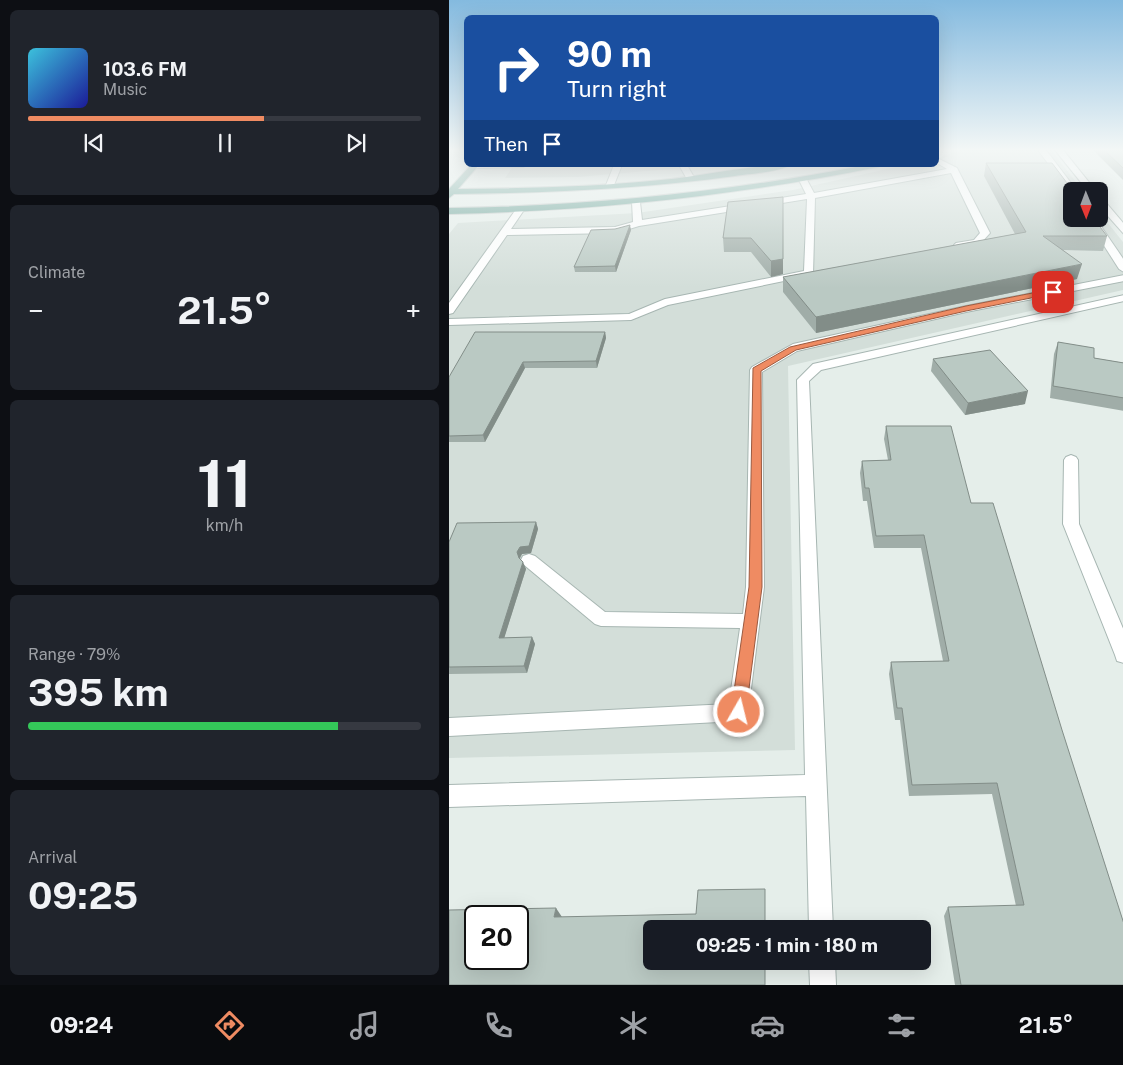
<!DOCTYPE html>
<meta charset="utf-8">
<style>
:root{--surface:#171b24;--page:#20242c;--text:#f1f3f6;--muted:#9ea1a6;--line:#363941;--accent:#ef8b62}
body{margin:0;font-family:"Public Sans",sans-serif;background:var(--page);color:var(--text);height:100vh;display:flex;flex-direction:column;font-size:19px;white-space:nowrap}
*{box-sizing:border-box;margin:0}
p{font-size:16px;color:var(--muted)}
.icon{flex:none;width:28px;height:28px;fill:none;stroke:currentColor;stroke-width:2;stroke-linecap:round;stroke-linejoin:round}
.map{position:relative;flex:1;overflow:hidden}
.drawer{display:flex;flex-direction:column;gap:10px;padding:10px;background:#0d0f14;width:449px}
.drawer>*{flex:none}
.banner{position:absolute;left:15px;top:15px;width:475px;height:152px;border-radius:8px;box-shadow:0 5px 20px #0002;background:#1a4fa0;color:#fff;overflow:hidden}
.needle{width:32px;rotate:179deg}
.buttons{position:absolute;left:614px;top:182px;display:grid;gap:10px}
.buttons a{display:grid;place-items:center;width:45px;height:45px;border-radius:8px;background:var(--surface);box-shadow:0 5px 20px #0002;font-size:25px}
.speed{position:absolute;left:15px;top:905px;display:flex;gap:10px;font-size:25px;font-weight:700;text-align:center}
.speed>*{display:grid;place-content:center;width:65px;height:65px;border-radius:50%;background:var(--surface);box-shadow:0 5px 20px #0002;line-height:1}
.speed .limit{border:2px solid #111;border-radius:8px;background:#fff;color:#111}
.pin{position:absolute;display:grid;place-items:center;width:42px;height:42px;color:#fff;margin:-21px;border-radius:10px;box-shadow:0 2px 8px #0006}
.me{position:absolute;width:55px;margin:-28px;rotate:8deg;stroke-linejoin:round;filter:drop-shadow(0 0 4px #0008)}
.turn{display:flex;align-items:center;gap:18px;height:105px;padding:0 20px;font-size:22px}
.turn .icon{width:65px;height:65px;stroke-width:2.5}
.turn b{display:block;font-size:35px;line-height:42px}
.then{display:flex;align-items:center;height:48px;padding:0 20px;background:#0003;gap:10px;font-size:19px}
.big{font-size:38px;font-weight:700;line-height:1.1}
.drawer .tile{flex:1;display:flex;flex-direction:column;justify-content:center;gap:8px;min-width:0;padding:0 18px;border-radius:8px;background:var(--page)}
.drawer .dial{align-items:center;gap:0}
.dial b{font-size:65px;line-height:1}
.song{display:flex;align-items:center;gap:15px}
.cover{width:60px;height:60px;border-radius:8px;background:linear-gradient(135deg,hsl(190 70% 55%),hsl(240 70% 35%))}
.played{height:5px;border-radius:2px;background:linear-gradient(90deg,var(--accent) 60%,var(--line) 60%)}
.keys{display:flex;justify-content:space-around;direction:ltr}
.heat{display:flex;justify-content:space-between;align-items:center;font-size:28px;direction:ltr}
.charge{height:8px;border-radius:4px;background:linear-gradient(90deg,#34c759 79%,var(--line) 0)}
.trip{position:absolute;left:194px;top:920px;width:288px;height:50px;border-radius:8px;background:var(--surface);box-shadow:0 5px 20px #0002;font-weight:700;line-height:50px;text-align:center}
.menu{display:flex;height:80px;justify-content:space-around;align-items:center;background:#090b0e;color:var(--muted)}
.menu .icon{width:35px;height:35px}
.menu .active{color:var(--accent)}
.menu b{font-size:22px;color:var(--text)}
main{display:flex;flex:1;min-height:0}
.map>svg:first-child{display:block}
.built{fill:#d3ded9}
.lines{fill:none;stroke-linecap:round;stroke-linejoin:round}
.minor-casing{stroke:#a7b6b2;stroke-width:2}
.major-casing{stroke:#c2cac8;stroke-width:2}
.minor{fill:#fff;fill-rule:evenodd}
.major{fill:#6ba297;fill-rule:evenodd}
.wall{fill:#a0ada8}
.shaded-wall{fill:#828d88}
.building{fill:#bac9c3;stroke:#828d88;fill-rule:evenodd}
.route{fill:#ef8b62;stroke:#9b5a40}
</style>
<main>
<section class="drawer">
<div class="tile">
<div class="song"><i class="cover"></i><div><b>103.6 FM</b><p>Music</p></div></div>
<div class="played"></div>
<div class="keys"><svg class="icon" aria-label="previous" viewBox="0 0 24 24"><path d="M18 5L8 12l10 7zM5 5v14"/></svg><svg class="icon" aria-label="pause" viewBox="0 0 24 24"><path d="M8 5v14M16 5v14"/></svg><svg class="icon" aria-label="next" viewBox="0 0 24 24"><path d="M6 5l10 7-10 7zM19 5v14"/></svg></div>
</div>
<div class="tile"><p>Climate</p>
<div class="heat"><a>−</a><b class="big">21.5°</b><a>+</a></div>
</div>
<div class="tile dial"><b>11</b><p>km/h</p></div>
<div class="tile"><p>Range · 79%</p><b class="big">395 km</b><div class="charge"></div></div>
<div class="tile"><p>Arrival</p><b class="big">09:25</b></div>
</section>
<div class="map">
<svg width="675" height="985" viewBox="0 0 675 985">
<rect width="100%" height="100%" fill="#e5eeea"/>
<g class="built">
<polygon points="512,150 602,150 634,191 622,191 622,219 650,219 650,212 674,242 674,290 339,366 346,750 0,758 0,234 9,223 188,213 344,190 456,165 488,165 488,158"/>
<polygon points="65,165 267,165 129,177 56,178"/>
</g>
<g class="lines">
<defs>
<g id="minor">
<polygon points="589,150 597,150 628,191 621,193"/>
<polygon points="606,150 614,150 647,191 639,191"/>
<polygon points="488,158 508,168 541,233 531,244 510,248 505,245 507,243 525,240 531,233 502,173 366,198 364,275 219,305 182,320 0,325 0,319 180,314 216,299 355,271 358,199 190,226 167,233 58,235 4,313 0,314 0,303 68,208 71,207 75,210 62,229 166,227 184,222 183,202 187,199 191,202 193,220 357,194 350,180 354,178 357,178 365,193 498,169 488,163"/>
<polygon points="22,165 78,165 74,167 25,168 22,168"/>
<polygon points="165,165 173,165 165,185 158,187 157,185"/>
<polygon points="230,165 238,165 246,179 245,181 239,181"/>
<polygon points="650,197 653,198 675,224 675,234 650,206"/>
<polygon points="638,219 647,219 675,260 675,272 670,269"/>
<polygon points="675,275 675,281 517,312 348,351 313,372 315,587 299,712 296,718 289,721 0,736 0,718 280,704 291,628 152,626 146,624 74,564 72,560 74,556 80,554 86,556 156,612 294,614 297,587 301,370 303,367 344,344 517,306"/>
<polygon points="675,295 675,301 372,370 360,381 384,929 360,929 357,796 0,807 0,785 356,775 348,380 364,364"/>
<polygon points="622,455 627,457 629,460 630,524 675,631 675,663 668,661 666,655 614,524 615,460 617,457"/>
<polygon points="360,961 386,961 387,985 361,985"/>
</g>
<g id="major">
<path d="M22 165H30L9 189C77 188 145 187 212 180 255 176 298 165 341 165 331 172 299 174 286 176 192 189 99 193 5 194L0 198V189Z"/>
<path d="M417 165H433L429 167C287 196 145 211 0 214V208C141 206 279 192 417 165Z"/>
</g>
</defs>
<use href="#minor" class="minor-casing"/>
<use href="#major" class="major-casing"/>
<use href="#minor" class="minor"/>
<use href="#major" class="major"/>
</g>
<g class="wall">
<polygon points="644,150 675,150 675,181"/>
<polygon points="537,163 658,236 654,251 614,250 628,279 367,333 334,292 334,277 566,234 535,176"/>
<polygon points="279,202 334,274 322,277 302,252 275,252 274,238"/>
<polygon points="182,230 167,272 126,272 125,267"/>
<polygon points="156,332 157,338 148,368 76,368 36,442 0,442 0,377"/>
<polygon points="609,342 645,358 675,363 675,411 601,398 605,354"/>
<polygon points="484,359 576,404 516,415 482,371"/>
<polygon points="437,426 522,503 675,985 506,985 495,916 499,907 567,906 543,794 460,796 451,720 446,720 440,674 442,662 494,661 472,548 425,548 418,501 414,501 411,473 413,461 439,460 435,439"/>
<polygon points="87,522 89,529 82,553 73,554 71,559 77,569 55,638 83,637 86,644 78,673 0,674 0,542"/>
</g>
<g class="shaded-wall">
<polygon points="334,197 334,274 322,277 322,261"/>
<polygon points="181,225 182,230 167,272 166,266"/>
<polygon points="633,264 628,279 367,333 367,317"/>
<polygon points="156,332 157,338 148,368 147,361"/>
<polygon points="74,362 76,368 36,442 34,435"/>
<polygon points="579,391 576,404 516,415 519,403"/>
<polygon points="87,522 89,529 82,553 73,554 70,559 68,552"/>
<polygon points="74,562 77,569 53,645 50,638"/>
<polygon points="83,637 86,644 78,673 75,666"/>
<polygon points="107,908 113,917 105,917"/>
</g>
<g class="building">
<polygon points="655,150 675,150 675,169"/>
<polygon points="537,163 603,163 624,191 622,191 622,219 645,219 658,236 594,236 633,264 367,317 334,277 577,232"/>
<polygon points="334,197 334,259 322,261 302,238 274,238 279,202"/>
<polygon points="181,225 166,266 125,267 142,230 166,229"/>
<polygon points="26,332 156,332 147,361 74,362 34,435 0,436 0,377"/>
<polygon points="609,342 645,348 645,358 675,363 675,398 604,386"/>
<polygon points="541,350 579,391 519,403 484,359"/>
<polygon points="437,426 502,426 522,503 544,503 613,730 675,924 675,985 512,985 499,907 575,905 548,783 463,785 453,708 448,708 442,662 500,661 475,535 427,536 420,488 416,488 413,461 442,460"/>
<polygon points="87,522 80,546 71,547 68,552 70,558 74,562 50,638 83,637 75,666 0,667 0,542 8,523"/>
<path d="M316 889V929H202V961H316V985H0V910L107 908 105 917 247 914 249 890ZM26 916H69V959H26Z"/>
</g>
<linearGradient id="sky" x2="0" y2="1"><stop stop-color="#84badf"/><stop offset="0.52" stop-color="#f3f7f6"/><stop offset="1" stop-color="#f3f7f6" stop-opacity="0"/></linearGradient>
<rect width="675" height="288" fill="url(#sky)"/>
<polygon class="route" points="604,289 608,292 607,293 517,311 347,350 312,371 313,587 297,712 295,717 290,719 284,717 282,712 300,587 304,368 341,347 517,306"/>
</svg>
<div class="buttons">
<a><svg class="needle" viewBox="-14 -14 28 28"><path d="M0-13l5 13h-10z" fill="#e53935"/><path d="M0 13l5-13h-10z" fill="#9ea1a6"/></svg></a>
</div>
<div class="speed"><div class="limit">20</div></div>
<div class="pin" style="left:604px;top:292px;background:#d93025"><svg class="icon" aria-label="arrive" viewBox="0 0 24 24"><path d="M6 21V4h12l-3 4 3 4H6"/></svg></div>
<svg class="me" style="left:290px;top:712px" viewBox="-20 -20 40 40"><circle r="17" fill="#ef8b62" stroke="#fff" stroke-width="3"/><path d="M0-11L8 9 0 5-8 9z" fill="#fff"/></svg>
<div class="trip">09:25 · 1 min · 180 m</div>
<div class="banner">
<div class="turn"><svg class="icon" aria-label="right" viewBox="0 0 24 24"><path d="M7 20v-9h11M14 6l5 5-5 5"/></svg><div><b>90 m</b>Turn right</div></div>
<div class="then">Then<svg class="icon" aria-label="arrive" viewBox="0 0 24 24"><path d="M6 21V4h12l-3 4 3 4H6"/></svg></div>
</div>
</div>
</main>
<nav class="menu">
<b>09:24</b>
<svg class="icon active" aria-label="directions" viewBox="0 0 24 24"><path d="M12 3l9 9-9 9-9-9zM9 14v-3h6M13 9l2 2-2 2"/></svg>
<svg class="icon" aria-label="music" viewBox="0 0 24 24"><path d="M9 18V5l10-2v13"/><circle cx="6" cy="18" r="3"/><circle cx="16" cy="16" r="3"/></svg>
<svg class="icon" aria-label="phone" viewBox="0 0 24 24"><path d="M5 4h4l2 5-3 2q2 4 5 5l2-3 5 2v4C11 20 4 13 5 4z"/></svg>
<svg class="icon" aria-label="climate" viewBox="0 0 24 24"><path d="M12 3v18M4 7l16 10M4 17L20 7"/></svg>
<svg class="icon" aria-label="car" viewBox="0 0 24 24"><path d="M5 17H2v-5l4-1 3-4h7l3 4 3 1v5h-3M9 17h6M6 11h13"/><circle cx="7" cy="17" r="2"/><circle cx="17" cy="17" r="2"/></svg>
<svg class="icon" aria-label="filters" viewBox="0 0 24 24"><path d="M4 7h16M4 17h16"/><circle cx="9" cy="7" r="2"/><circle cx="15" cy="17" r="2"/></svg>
<b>21.5°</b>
</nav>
